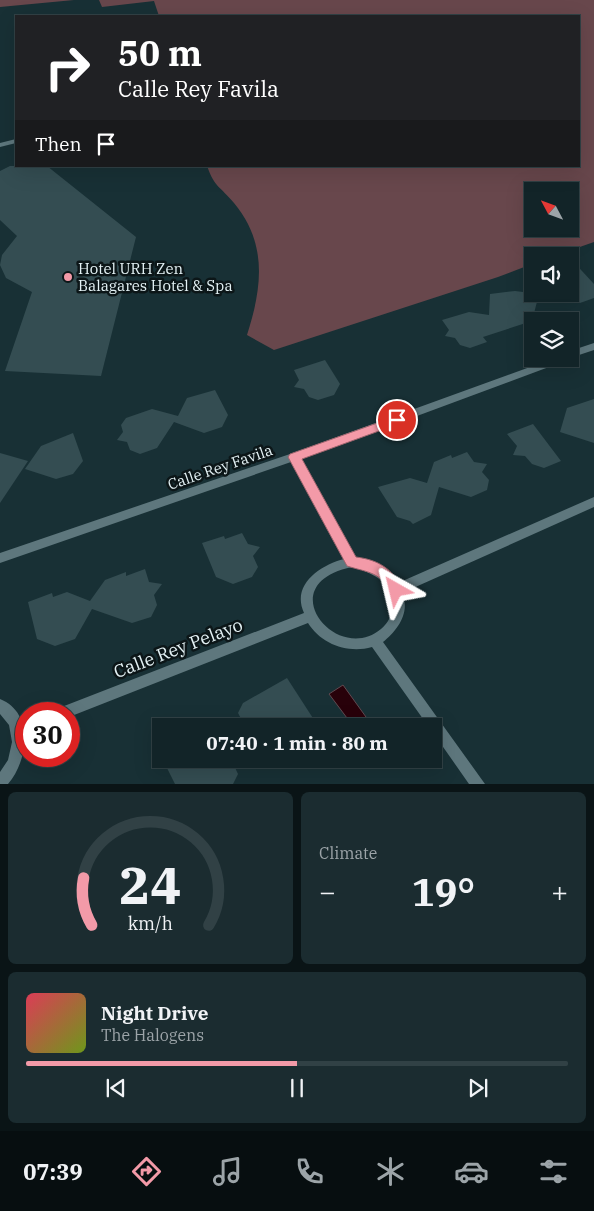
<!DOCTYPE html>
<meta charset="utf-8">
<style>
:root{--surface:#122428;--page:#1b2c30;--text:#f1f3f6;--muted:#9ca4a8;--line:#314145;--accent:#f39aa8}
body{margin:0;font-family:"IBM Plex Serif",serif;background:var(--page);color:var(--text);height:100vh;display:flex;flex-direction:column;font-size:19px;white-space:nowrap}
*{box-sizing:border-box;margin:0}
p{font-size:16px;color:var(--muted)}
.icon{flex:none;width:28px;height:28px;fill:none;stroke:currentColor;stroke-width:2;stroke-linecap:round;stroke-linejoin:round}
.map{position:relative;height:784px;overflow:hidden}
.details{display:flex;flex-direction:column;gap:8px;padding:8px;background:#0a1416;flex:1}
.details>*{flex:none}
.guide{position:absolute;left:15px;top:15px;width:565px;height:152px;border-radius:0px;box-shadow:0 5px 20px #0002,0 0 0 1px var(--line);background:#202124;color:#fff;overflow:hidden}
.needle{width:32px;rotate:311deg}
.controls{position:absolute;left:524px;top:182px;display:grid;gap:10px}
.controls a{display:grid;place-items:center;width:55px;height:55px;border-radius:0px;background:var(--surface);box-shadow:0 5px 20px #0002,0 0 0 1px var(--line);font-size:25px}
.speed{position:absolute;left:15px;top:702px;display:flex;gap:10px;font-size:25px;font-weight:700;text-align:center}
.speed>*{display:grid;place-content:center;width:65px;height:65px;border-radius:50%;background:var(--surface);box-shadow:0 5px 20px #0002,0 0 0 1px var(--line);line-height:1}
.speed .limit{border:8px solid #d22;background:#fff;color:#111}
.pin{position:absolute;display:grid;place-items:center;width:42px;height:42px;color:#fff;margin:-21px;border:2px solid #fff;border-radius:50%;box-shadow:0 1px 5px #0007}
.me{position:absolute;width:55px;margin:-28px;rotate:323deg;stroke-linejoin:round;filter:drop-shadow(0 0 4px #0008)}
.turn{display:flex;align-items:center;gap:18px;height:105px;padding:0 20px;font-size:22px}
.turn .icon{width:65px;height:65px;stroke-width:2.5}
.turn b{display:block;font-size:35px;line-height:42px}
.then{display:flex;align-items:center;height:48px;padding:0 20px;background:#0003;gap:10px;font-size:19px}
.big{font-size:38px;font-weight:800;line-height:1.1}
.details .widget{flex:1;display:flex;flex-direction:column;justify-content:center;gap:8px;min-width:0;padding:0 18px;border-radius:8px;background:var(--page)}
.details .dial{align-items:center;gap:0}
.dial svg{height:130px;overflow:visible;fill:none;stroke:var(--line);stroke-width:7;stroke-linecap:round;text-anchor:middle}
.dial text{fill:var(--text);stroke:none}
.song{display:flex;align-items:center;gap:15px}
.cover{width:60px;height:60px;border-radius:8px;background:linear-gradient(135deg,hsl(350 70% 55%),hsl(80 70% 35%))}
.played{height:5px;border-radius:2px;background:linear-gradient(90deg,var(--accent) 50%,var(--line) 50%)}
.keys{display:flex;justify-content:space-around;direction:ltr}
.heat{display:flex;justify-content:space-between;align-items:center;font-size:28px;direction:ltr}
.details .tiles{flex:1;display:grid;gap:8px;grid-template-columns:1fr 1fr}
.widget:last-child{grid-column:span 2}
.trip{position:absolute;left:152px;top:718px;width:290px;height:50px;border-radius:0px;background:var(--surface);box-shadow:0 5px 20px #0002,0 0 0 1px var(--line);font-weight:800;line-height:50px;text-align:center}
.tab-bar{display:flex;height:80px;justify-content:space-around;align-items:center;background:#070e10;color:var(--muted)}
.tab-bar .icon{width:35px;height:35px}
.tab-bar .active{color:var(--accent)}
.tab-bar b{font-size:22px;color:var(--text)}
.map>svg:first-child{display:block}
.green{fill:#68474c;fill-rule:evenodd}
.water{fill:#28010a;stroke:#604950}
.building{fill:#344d52}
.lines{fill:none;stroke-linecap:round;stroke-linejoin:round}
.minor{fill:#5e777d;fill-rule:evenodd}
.route{fill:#f39aa8;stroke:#9e646d}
.poi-dot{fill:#f39aa8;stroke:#0c1618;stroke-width:2}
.labels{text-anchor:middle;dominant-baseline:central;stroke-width:5;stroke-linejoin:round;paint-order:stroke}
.poi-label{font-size:15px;fill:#e4f2f5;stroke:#0c1618;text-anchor:start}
.street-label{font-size:15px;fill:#e4f2f5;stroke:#0c1618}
.near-street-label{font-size:18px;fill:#e4f2f5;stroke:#0c1618}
</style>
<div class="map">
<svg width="594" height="784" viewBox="0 0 594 784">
<rect width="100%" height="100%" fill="#183035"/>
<g class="green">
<polygon points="0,0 74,0 0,7"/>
<path d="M99 0H594V242L554 256H532V264L498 277 274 350 247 335C262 288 268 244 234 203 220 186 215 188 207 166H579V16H159L154 1 102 7ZM532 191H570V229H532Z"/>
</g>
<polygon class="water" points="343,685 366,717 353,726 329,694"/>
<g class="building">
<polygon points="10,166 47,166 136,237 101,376 5,371 32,292 6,278 0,265 2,255 17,236 0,220 0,171"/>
<polygon points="570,258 594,284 594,298 580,303 570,300"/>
<polygon points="515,291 539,294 532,321 483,337 487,342 470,348 460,345 455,338 445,336 449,330 442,320 469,312 489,315 490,294"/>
<polygon points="325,360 340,384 334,395 318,400 309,397 304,389 294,387 299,380 294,370"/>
<polygon points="215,390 228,415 222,427 204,433 174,422 157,448 140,454 130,450 127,442 117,440 123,432 121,425 126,418 152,409 178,416 187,398"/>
<polygon points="594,399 594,443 560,432 567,408"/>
<polygon points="533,424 561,461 544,468 532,464 525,456 513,455 517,446 507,434"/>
<polygon points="73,433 83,461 73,474 56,479 25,469 41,446"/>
<polygon points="467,452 474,462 487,464 482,472 489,480 487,490 471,497 439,487 431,515 413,524 410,521 397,517 378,487 410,478 427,483 434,462 451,455 452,458"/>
<polygon points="0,453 28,461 0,503"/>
<polygon points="242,533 248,544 260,547 253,556 258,567 252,577 233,584 216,577 202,543 224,536 225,539"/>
<polygon points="145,569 149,582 162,584 154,595 157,605 151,617 132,623 92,609 75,639 55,646 37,639 28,602 52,593 53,597 67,592 90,601 105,580 126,572 126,576"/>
<polygon points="287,678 318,726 245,726 238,713 243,703"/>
<polygon points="171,759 231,759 238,774 233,784 175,784 164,762"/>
</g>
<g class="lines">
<g class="minor">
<polygon points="16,139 16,143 0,147 0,143"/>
<polygon points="594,343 594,350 570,358 570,351"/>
<path d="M552 359H567L565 361 301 459 356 558C371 563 391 567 398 583L594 497V507L402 593C411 612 397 631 383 642L485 784H469L434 734V726H428L372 647C348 654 321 644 308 623L69 717V714H53L54 709 59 708 304 613C291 585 320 565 344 559L291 462 0 563V553L290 454ZM352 567C372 573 393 581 392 606 392 616 388 623 381 629 337 666 269 584 352 567Z"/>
<path d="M0 699C35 713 28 761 8 784H0V772L8 760 12 742 9 725 0 714Z"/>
</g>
</g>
<path class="route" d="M397 416 403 420 401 423 302 459 356 557C379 560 393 569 403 590L401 595 396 596 392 595C380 571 369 573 347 566L288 457 290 454Z"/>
<circle class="poi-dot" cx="68" cy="277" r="5"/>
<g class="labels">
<g class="poi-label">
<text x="78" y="268">Hotel URH Zen<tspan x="78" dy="17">Balagares Hotel &amp; Spa</tspan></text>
</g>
<g class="street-label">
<text transform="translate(220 467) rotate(-19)">Calle Rey Favila</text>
</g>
<g class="near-street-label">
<text transform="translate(178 648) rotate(-21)">Calle Rey Pelayo</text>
</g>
</g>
</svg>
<div class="controls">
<a><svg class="needle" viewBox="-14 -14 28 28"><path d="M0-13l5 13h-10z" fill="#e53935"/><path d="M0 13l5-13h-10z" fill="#9ca4a8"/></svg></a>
<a><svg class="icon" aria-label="sound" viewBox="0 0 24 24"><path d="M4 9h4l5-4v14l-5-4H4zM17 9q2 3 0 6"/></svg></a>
<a><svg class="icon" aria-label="layers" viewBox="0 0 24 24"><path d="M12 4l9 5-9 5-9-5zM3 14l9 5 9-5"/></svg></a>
</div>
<div class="speed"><div class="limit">30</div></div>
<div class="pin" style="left:397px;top:420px;background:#d93025"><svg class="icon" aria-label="arrive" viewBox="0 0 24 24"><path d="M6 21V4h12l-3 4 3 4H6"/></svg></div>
<svg class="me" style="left:396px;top:590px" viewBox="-20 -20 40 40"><path d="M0-17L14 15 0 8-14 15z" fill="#f39aa8" stroke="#fff" stroke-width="4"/></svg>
<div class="trip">07:40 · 1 min · 80 m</div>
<div class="guide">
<div class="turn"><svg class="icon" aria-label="right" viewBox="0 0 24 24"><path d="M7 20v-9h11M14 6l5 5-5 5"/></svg><div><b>50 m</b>Calle Rey Favila</div></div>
<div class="then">Then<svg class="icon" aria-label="arrive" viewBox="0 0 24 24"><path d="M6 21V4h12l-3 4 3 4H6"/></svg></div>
</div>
</div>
<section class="details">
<div class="tiles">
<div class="widget dial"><svg viewBox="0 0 100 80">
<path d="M14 69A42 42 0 1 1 86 69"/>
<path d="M14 69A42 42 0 0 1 9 40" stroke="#f39aa8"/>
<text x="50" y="56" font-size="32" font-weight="700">24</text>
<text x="50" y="72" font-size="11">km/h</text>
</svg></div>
<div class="widget"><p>Climate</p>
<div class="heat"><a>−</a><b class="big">19°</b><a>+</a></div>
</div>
<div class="widget">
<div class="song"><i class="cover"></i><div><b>Night Drive</b><p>The Halogens</p></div></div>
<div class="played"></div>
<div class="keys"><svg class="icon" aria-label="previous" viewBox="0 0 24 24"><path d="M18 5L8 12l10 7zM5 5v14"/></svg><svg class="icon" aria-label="pause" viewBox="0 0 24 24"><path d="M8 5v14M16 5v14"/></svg><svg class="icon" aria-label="next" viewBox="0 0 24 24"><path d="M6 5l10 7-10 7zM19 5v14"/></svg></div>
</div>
</div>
</section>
<nav class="tab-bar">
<b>07:39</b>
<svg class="icon active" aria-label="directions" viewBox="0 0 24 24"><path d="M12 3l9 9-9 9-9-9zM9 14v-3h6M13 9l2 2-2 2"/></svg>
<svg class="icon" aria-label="music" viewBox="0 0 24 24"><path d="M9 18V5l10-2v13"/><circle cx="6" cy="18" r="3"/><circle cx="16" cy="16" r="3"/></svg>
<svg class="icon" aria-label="phone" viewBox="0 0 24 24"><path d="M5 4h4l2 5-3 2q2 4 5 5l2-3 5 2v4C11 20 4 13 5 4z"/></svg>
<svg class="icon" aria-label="climate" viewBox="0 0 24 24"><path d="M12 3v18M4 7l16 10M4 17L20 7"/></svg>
<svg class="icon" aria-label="car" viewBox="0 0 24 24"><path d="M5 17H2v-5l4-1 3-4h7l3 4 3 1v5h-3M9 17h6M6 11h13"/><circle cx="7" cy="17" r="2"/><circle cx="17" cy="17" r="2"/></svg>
<svg class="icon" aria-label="filters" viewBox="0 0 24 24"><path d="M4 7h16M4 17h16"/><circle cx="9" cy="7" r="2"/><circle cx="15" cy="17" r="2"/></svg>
</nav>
